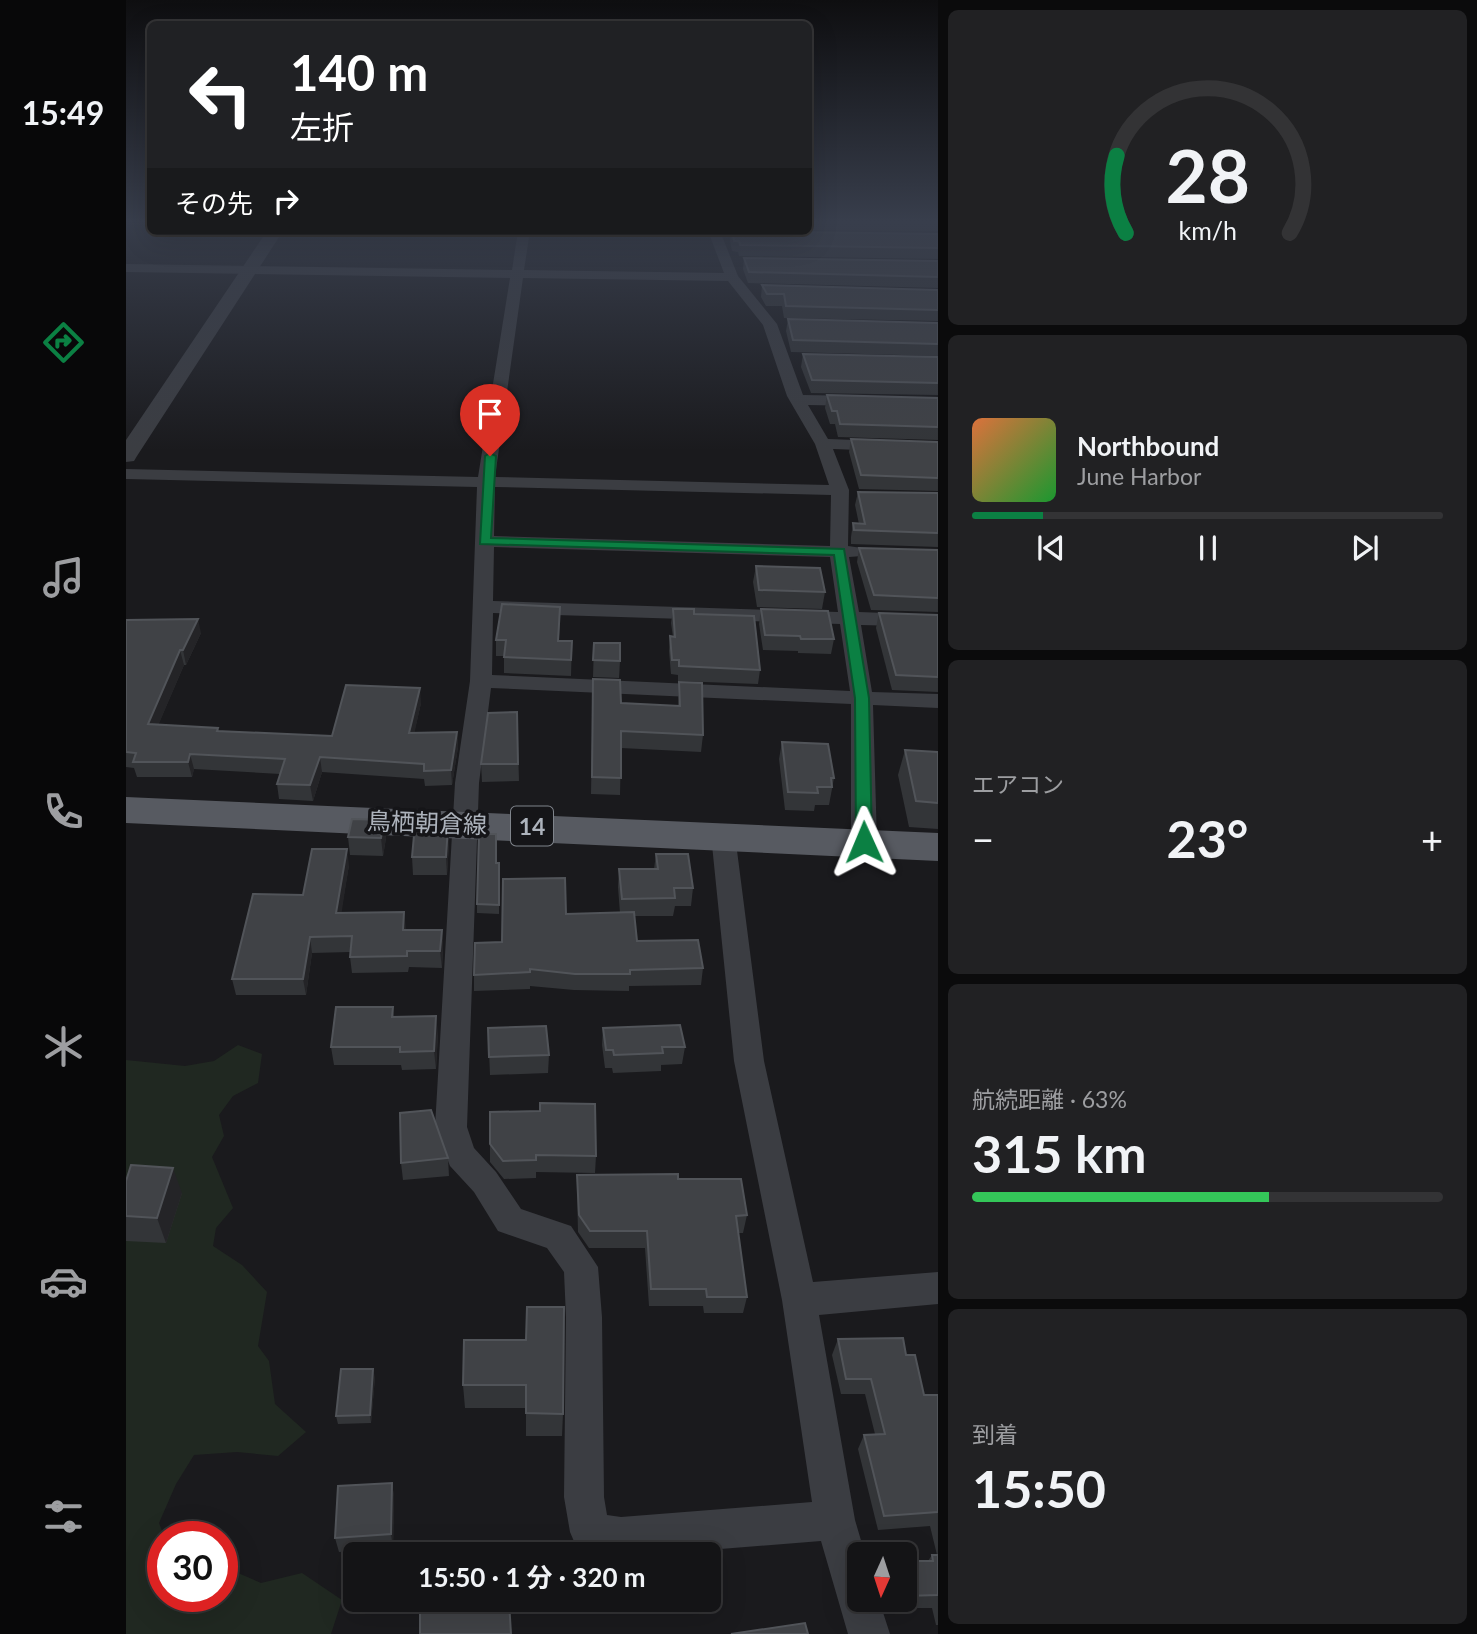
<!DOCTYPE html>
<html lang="ja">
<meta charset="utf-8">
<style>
:root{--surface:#141416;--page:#212123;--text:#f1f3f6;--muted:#9d9ea1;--line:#333335;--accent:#0b8043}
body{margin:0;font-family:Lato,"Noto Sans JP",sans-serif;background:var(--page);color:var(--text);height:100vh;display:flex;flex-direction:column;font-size:26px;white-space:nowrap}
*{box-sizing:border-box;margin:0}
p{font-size:23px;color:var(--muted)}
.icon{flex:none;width:38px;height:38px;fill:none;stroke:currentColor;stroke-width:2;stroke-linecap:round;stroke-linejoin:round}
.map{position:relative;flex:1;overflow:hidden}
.side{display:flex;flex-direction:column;gap:10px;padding:10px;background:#0b0b0c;width:539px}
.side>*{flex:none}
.top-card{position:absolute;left:21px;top:21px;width:665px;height:214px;border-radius:10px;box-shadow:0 7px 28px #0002,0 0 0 2px var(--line);background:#202124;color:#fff;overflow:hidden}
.needle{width:46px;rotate:183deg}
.controls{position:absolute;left:721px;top:1542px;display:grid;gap:14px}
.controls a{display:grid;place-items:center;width:70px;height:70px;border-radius:10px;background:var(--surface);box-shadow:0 7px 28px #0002,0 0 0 2px var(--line);font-size:35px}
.speed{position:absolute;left:21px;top:1521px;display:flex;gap:14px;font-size:35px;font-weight:700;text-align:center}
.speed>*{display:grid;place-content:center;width:91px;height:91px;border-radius:50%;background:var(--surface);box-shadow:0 7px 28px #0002,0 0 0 2px var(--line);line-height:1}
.speed .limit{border:10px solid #d22;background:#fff;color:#111}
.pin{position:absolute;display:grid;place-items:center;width:60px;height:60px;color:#fff;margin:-72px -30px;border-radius:50% 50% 50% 0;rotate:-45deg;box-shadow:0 0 7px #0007}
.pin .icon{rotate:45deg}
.me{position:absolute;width:77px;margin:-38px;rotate:359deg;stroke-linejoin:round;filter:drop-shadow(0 0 5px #0008)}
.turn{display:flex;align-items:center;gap:24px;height:147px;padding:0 28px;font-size:32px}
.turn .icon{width:91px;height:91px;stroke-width:2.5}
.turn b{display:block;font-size:49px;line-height:60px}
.then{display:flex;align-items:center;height:66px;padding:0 28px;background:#0003;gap:14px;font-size:26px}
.big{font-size:52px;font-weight:700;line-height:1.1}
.side .widget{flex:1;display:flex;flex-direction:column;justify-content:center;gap:10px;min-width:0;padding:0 24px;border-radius:10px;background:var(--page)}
.side .dial{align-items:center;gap:0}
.dial svg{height:182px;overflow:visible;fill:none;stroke:var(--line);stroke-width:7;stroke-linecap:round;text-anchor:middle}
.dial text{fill:var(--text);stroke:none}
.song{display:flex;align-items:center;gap:21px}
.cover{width:84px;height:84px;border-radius:10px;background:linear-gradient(135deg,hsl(20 70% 55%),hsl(130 70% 35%))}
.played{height:7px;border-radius:4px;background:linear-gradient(90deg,var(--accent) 15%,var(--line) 15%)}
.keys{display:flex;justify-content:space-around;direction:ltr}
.heat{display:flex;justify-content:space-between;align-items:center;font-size:38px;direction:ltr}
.charge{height:10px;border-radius:5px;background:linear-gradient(90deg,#34c759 63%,var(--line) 0)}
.trip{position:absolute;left:217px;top:1542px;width:378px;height:70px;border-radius:10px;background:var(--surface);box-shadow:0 7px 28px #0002,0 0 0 2px var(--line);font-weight:700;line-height:70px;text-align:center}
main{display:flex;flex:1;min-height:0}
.tab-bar{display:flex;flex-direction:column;width:126px;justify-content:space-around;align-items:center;background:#080809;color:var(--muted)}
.tab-bar .icon{width:49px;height:49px}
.tab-bar .active{color:var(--accent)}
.tab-bar b{font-size:32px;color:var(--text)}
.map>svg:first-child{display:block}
.green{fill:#202821}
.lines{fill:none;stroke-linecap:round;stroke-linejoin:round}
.minor{fill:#3b3d42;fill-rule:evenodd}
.tertiary{fill:#3b3d42;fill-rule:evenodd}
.primary{fill:#575a61;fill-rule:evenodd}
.wall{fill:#333538}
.shaded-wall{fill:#242427}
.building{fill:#404246;stroke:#515459;stroke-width:2}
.route{fill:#0b8043;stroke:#07532c;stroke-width:2}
.labels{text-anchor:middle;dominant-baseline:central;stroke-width:7;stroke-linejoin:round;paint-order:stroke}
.shield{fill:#151518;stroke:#7f848b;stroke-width:2}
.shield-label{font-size:23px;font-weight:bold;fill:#adb3bc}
.street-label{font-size:24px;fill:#adb3bc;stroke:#151518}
</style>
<main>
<nav class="tab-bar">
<b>15:49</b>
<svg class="icon active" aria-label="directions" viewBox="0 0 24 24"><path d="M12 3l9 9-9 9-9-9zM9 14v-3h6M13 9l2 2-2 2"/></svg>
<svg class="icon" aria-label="music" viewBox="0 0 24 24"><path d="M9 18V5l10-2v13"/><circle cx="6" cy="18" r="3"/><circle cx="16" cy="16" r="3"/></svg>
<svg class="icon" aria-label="phone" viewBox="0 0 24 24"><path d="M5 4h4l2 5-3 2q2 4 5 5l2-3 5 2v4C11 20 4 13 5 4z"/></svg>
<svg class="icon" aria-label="climate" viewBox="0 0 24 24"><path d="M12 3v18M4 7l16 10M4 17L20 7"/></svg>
<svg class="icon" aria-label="car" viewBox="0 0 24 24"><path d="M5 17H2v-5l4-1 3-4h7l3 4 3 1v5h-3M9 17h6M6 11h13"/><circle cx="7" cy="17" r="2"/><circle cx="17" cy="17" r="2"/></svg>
<svg class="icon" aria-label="filters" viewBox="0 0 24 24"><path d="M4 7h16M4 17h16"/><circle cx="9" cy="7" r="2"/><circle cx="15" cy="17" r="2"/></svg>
</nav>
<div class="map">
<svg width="812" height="1634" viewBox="0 0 812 1634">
<rect width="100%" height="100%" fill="#1a1a1d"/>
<polygon class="green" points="112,1045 136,1054 132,1083 107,1096 93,1115 98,1136 86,1157 107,1208 90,1228 87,1246 116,1265 141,1292 132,1346 143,1361 149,1404 180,1432 152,1456 111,1452 68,1455 50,1484 33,1523 38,1536 37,1596 96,1596 96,1566 135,1583 176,1573 216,1600 205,1634 0,1634 0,1060 59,1066 88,1061"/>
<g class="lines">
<path class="minor" d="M392 231H404L398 270 598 273 582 231H594L612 276 651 324 677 395 734 396 742 401 734 406 682 405 702 439 812 443V453L707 449 723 490 722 546 736 548 738 552 736 556 723 557 733 612 812 615V627L735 625 746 692 812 694V708L747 705 751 842 747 848 738 851 729 848 725 842V704L365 688 353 783 341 1127 348 1148 370 1172 395 1209 445 1226 472 1267 476 1317 478 1497 481 1515 495 1517 686 1502 656 1300 608 1061 585 835 588 829 597 827 606 829 609 835 638 1061 687 1282 812 1272V1304L693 1315 729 1520 739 1554H733V1600H753L764 1634H722L695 1541 532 1554H477L450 1546 444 1532 438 1497 440 1317 438 1272 421 1248 372 1231 348 1192 324 1166 309 1127 329 783 344 681 351 487 0 479V469L352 477 384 278 0 272V264L386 270ZM397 278 602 281 637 325 661 396 689 444 703 485 369 477ZM369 487 705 495 704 546 368 536ZM368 547 704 557 712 612 367 601ZM367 613 714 624 724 691 366 675Z"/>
<polygon class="tertiary" points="141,231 157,231 11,456 8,461 0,462 0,440"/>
<polygon class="primary" points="0,797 812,833 812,861 0,823"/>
</g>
<g class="wall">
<polygon points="682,222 812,222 812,231 682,230"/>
<polygon points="605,231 812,234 812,259 613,256 612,252 606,251 604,241"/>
<polygon points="618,258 812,261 812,288 622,283 617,269"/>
<polygon points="636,285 812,290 812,321 658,318 656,306 640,306 635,297"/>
<polygon points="662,319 812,323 812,356 665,352 660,331"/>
<polygon points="677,354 812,357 812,395 685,393 675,367"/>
<polygon points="701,395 812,398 812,440 712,437 709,424 704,424 699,408"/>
<polygon points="725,439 812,442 812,491 733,489 723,452"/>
<polygon points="732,492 812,493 812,547 725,544 725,537 727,523 733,524 729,505"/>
<polygon points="733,548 812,550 812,612 745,610 731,562"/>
<polygon points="630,566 699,592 696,609 631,607 627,582"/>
<polygon points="434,607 433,641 446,641 445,676 378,673 378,656 370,656 370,640"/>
<polygon points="547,609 568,614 634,670 632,684 552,681 552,675 545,674 543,651 544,636 547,637 545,623"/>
<polygon points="635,609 708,639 705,654 672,653 672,651 637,650 633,624"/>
<polygon points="753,613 812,615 812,692 766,690 750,628"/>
<polygon points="0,620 75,633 60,665 58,665 32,725 92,728 93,731 206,736 295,703 288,733 331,732 332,747 326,785 299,786 298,779 196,772 187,801 153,799 151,784 154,774 68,769 66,777 11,777 8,768 0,767"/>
<polygon points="468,643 494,661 493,678 467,677"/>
<polygon points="467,679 495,703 552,706 553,682 577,735 575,752 495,748 494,795 465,794"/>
<polygon points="391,712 393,781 356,782 355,764"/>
<polygon points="656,742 708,778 703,805 689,805 688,811 659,810 653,759"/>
<polygon points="779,750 812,752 812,829 783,827 772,775"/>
<polygon points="258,820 260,838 257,856 224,855 222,837"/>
<polygon points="322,826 323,843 321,875 287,875 286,857"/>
<polygon points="530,854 567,888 565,906 549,906 547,916 508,916 511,941 577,968 575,985 503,986 503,991 448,990 404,986 404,989 348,991 348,975 376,942 440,914 494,913 492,887 493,869 528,869"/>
<polygon points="370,863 373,863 373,914 351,913 351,904"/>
<polygon points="223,865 215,912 280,930 316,930 317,946 316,968 283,967 282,972 226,973 224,957 224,952 186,953 180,995 110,995 106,979 177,895"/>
<polygon points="267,1007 268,1017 312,1033 310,1069 276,1070 275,1065 208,1065 205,1047"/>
<polygon points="362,1028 423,1055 422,1073 364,1075"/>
<polygon points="477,1028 559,1047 556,1064 535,1065 535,1071 487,1073 486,1068 479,1068 476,1045"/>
<polygon points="364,1144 470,1156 469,1173 410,1172 410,1178 378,1179 364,1162"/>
<polygon points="322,1158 323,1176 277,1180 275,1163"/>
<polygon points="451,1175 552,1179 621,1215 617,1233 612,1233 621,1297 617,1313 578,1313 577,1306 523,1306 519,1248 463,1248 452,1232 451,1192"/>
<polygon points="0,1181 56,1193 40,1243 0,1241"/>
<polygon points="712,1339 780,1355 798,1395 812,1395 812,1625 810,1625 806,1608 761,1608 759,1600 779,1600 779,1561 802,1561 806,1555 811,1555 804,1526 752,1530 732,1449 738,1435 749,1434 739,1394 715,1394 706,1355"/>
<polygon points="400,1340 437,1414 436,1436 400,1436 400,1408 339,1408 337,1385"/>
<polygon points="249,1377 245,1423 212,1424 210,1416"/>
<polygon points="266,1483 268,1497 267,1549 213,1552 209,1538"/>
</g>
<g class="shaded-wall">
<polygon points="72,619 75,633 60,665 57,650"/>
<polygon points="54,650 58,665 26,740 22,724"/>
<polygon points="294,688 295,703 285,749 283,733"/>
<polygon points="331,732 332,747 326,785 325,770"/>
<polygon points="64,754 68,769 66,777 62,762"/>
<polygon points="194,757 196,772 187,801 184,785"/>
<polygon points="258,820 260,838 257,856 255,838"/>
<polygon points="322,826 323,843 321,875 320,857"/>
<polygon points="221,849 223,865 213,929 210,913"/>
<polygon points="278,912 280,928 279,946 277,930"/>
<polygon points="316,930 317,946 316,968 314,951"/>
<polygon points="184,937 186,953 180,995 177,979"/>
<polygon points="310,1016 312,1033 310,1069 308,1051"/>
<polygon points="47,1168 56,1193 40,1243 31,1218"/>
<polygon points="247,1369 249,1377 245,1423 244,1415"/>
<polygon points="266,1483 268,1497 267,1549 265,1534"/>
</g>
<g class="building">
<polygon points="606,231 812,234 812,248 614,245 613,241 608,241"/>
<polygon points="618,258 812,261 812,277 623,272"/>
<polygon points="636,285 812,290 812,310 660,306 658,294 641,294"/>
<polygon points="662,319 812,323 812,344 667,340"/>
<polygon points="677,354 812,357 812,383 686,380"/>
<polygon points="701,395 812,398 812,427 714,424 711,411 706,411"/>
<polygon points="725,439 812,442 812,478 735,475"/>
<polygon points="732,492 812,493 812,533 728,530 727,523 739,524"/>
<polygon points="733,548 812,550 812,598 748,595"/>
<polygon points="630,566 694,568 699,592 633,590"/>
<polygon points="376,604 434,607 432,641 446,641 445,660 378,657 380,640 370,640"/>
<polygon points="547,609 568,609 568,614 628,616 634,670 553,666 553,660 546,660 544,636 549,637"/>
<polygon points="635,609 702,611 708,639 675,639 674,636 639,635"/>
<polygon points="753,613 812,615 812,677 770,675"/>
<polygon points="72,619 57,650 54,650 22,724 92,728 91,731 206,736 220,685 294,688 283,733 331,732 325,770 298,771 298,764 194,757 184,785 151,784 159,759 64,754 62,762 7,762 10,753 0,752 0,620"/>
<polygon points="468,643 494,643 494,661 467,660"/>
<polygon points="467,679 494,680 495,703 554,706 553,682 576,683 577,735 495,731 495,778 466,777"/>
<polygon points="391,712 392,764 355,764 362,713"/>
<polygon points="656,742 702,744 708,778 705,778 706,787 691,787 692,793 662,792"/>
<polygon points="779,750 812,752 812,803 790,801"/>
<polygon points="226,819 258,820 255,838 222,837"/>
<polygon points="289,825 322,826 320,857 286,857"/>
<polygon points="353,834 370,834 370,863 373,863 373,905 351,904"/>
<polygon points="186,849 221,849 210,913 278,912 277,930 316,930 314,951 281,951 281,956 224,957 226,936 184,937 177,979 106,979 127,894 177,895"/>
<polygon points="530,854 562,854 567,888 548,888 549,898 496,899 493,869 532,869"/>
<polygon points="439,878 440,914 508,912 511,941 572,940 577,968 504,970 504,974 449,974 404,969 404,972 348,975 349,943 376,942 377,879"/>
<polygon points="210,1007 267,1007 266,1017 310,1016 308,1051 274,1052 274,1047 205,1047"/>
<polygon points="554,1025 559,1047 536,1047 537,1053 488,1055 487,1050 480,1050 477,1028"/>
<polygon points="420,1026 423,1055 363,1057 362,1028"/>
<polygon points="414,1103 469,1104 470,1156 410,1155 410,1160 377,1161 364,1144 364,1112 414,1111"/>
<polygon points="305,1110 322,1158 275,1163 274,1113"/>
<polygon points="5,1165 47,1168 31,1218 0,1216 0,1181"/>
<polygon points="552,1174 552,1179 615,1179 621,1215 610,1216 621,1297 581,1297 580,1289 525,1289 521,1231 464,1231 453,1215 451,1175"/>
<polygon points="401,1307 438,1307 437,1414 400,1413 400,1385 337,1385 338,1340 400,1340"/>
<polygon points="777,1338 780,1355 789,1355 798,1395 812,1395 812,1512 758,1516 738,1435 759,1434 745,1379 720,1379 712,1339"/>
<polygon points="215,1369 247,1369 244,1415 210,1416"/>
<polygon points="266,1483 265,1534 209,1538 212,1486"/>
<polygon points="806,1555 812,1555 812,1595 779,1596 779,1561 807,1561"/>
<polygon points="383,1601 385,1634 294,1634 294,1609"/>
<polygon points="679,1623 682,1634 605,1634"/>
</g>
<linearGradient id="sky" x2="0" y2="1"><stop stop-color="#0e0e10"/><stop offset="0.49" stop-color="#383e4c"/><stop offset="1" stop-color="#383e4c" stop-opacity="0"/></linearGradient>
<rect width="812" height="451" fill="url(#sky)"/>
<polygon class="route" points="364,453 370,456 365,538 718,549 743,698 746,842 744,846 732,846 730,842 729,698 708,555 354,544 359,456"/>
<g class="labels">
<rect class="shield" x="385" y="806.5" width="42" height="39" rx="5"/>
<g class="shield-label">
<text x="406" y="826">14</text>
</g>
<g class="street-label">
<text transform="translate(301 822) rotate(2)">鳥栖朝倉線</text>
</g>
</g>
</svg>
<div class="controls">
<a><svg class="needle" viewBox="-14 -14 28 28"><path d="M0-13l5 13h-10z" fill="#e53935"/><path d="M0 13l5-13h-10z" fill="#9d9ea1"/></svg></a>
</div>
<div class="speed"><div class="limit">30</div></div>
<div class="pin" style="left:364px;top:456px;background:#d93025"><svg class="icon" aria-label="arrive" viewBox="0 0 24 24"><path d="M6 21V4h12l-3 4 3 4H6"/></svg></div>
<svg class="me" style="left:738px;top:842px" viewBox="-20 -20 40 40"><path d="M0-17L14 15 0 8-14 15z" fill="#0b8043" stroke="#fff" stroke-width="4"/></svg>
<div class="trip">15:50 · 1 分 · 320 m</div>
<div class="top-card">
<div class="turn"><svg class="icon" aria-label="left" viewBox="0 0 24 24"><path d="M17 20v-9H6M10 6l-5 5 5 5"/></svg><div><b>140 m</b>左折</div></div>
<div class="then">その先<svg class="icon" aria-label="right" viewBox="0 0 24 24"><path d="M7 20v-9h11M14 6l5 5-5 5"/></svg></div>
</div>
</div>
<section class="side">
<div class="widget dial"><svg viewBox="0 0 100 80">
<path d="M14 69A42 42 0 1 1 86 69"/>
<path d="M14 69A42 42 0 0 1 10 35" stroke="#0b8043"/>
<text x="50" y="56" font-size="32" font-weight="700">28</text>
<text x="50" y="72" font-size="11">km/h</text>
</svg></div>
<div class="widget">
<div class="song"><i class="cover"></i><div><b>Northbound</b><p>June Harbor</p></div></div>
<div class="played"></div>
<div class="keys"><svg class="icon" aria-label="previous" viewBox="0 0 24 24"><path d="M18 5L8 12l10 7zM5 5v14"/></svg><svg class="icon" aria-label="pause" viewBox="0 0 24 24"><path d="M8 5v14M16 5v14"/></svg><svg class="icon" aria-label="next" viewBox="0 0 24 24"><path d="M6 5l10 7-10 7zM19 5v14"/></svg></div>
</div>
<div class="widget"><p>エアコン</p>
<div class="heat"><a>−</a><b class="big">23°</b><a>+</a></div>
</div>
<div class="widget"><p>航続距離 · 63%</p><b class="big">315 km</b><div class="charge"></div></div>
<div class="widget"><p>到着</p><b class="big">15:50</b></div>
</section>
</main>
